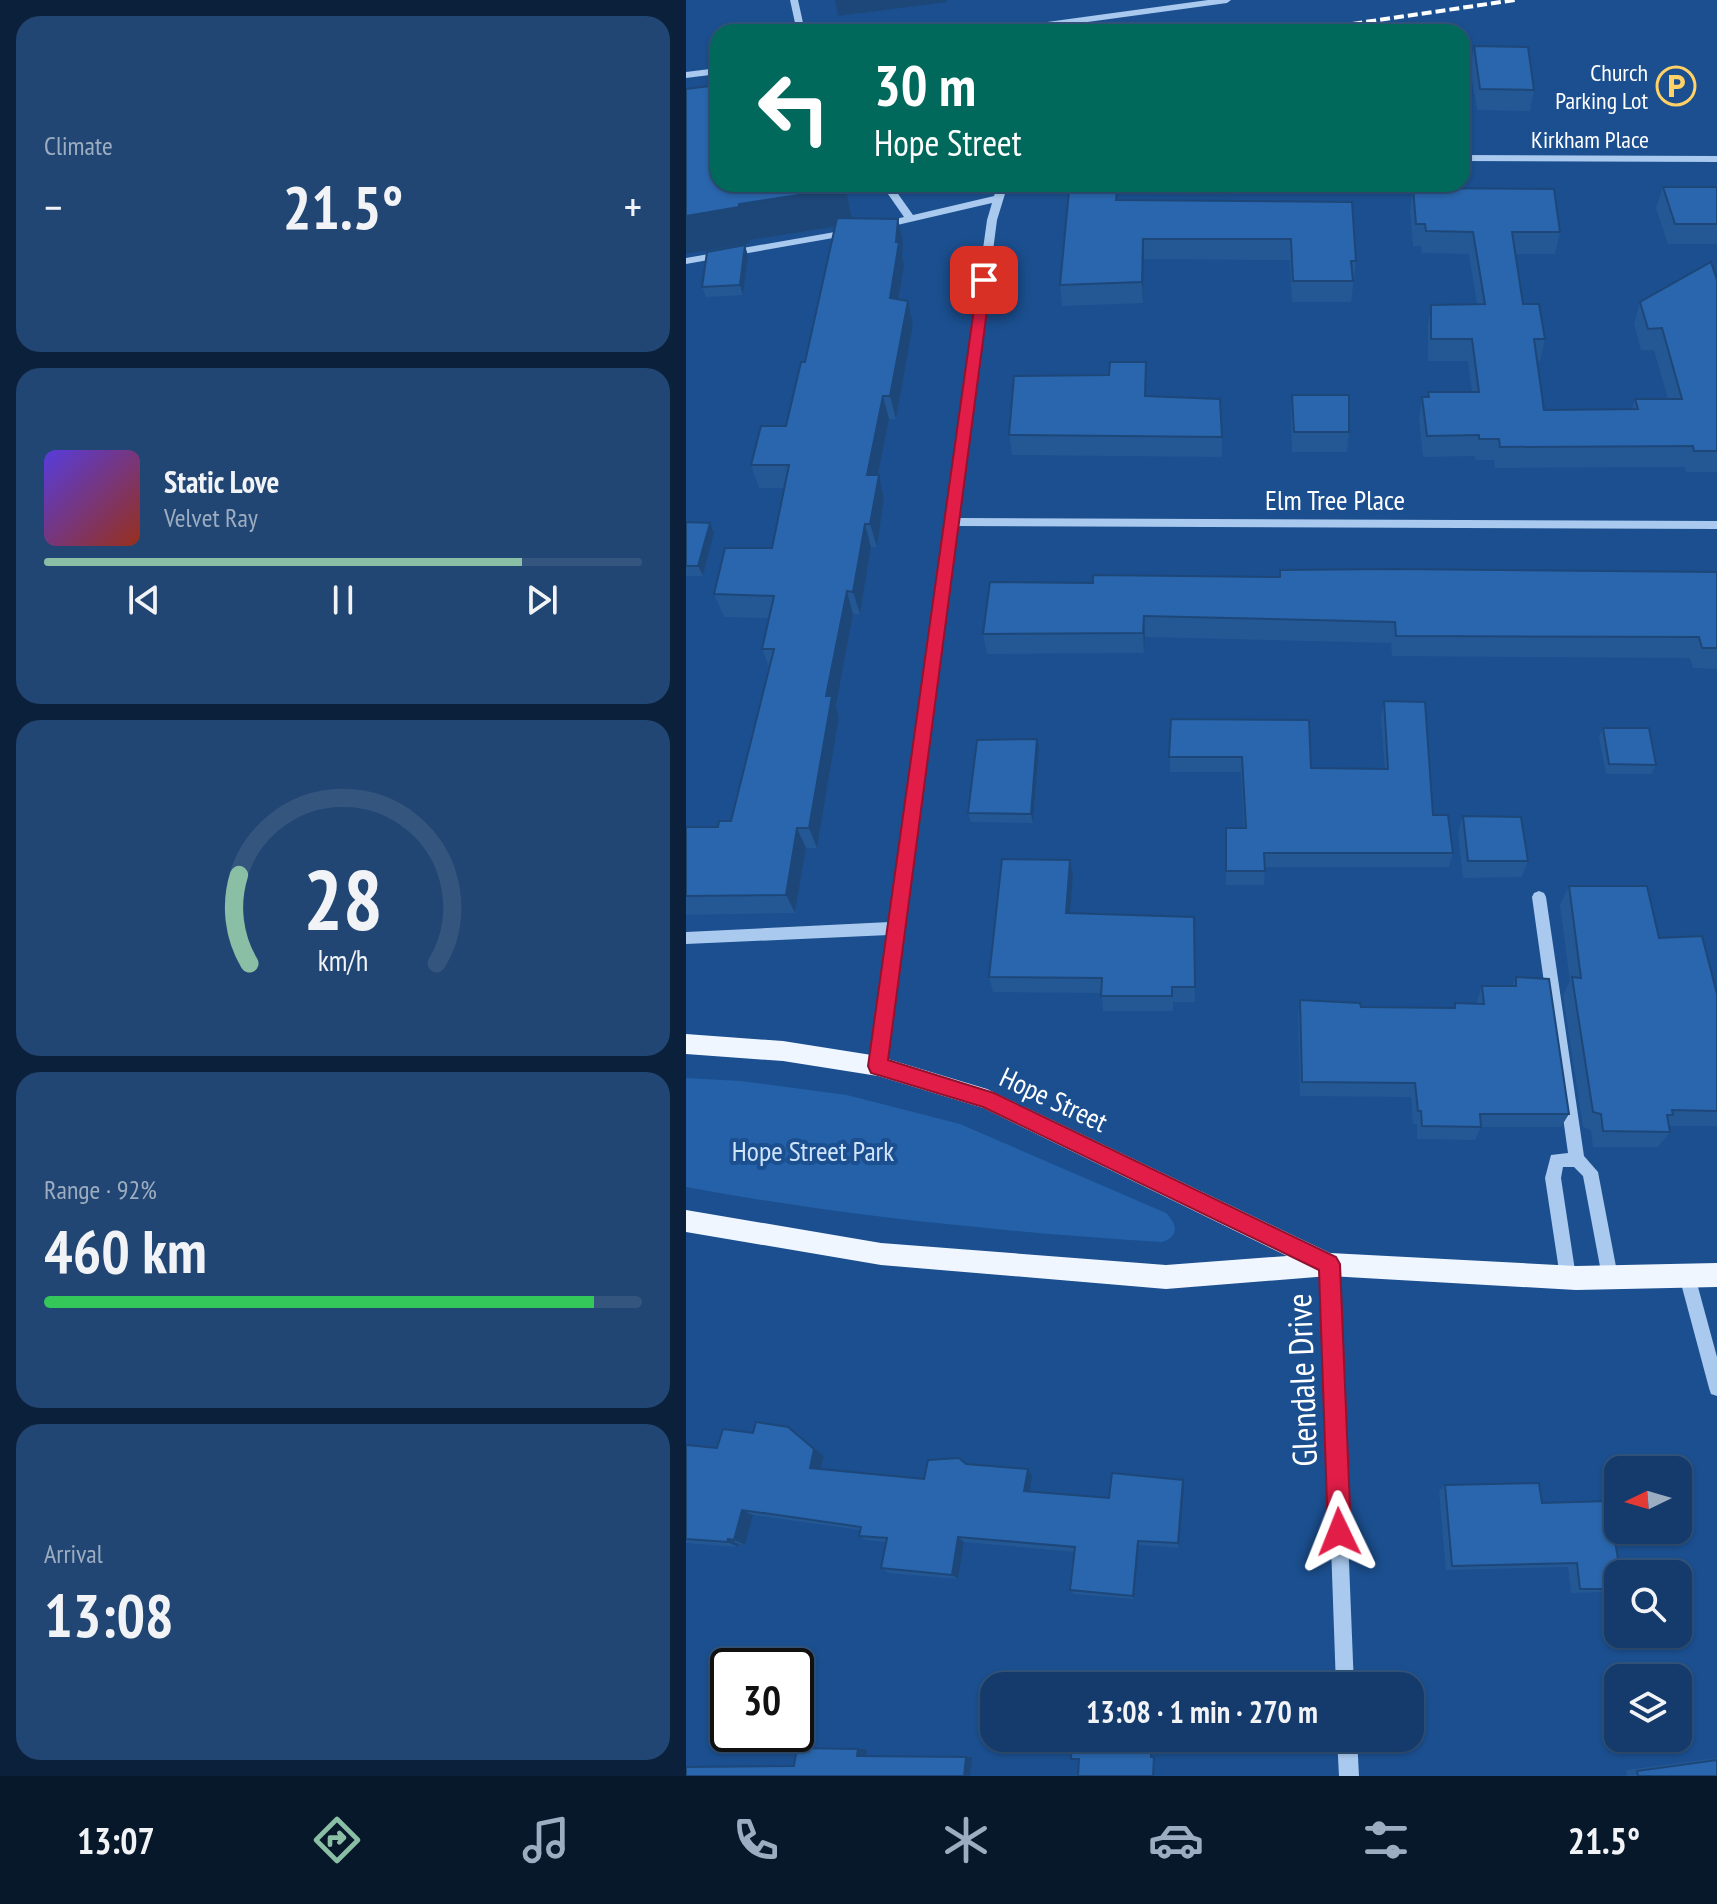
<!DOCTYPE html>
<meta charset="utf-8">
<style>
:root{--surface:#143b6b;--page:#214673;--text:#f1f3f6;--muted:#9dadc1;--line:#33557e;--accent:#8abfa5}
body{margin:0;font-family:"PT Sans Narrow",sans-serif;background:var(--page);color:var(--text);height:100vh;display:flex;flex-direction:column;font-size:30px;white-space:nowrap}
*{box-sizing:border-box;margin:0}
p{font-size:26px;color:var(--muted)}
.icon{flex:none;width:44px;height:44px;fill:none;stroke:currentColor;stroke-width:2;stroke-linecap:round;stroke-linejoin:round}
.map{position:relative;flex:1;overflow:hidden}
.details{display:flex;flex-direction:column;gap:16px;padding:16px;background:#0b203b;width:686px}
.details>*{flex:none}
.top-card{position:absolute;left:24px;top:24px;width:760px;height:168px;border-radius:24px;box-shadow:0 2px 6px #0004,0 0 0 2px var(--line);background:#00695c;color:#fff;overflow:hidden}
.needle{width:52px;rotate:265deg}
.fabs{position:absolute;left:918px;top:1456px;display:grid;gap:16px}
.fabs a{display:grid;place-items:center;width:88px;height:88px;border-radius:16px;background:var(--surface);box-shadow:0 2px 6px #0004,0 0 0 2px var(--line);font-size:40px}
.speed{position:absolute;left:24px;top:1648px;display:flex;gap:16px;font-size:40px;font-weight:700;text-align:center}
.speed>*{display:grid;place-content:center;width:104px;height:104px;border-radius:50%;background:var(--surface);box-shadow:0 2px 6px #0004,0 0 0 2px var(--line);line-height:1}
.speed .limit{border:4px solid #111;border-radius:12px;background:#fff;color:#111}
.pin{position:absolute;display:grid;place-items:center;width:68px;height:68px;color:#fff;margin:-34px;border-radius:16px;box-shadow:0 4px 12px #0006}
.me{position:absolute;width:88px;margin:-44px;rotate:358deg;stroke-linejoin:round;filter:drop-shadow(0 0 6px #0008)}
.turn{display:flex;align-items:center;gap:28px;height:168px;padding:0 32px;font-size:36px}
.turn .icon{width:104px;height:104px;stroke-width:2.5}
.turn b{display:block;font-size:56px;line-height:68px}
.big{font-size:60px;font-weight:700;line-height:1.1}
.details .tile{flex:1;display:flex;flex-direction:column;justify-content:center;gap:12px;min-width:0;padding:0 28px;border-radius:24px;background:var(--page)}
.details .dial{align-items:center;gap:0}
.dial svg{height:208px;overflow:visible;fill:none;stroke:var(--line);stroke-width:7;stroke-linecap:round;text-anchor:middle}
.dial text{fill:var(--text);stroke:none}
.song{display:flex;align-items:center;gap:24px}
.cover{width:96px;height:96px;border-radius:12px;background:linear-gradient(135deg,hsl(250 70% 55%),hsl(10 70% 35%))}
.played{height:8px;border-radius:4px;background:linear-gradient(90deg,var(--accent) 80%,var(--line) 80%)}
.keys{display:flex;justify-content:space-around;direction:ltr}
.heat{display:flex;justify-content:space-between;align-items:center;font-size:44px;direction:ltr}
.charge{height:12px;border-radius:6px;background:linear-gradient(90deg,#34c759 92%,var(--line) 0)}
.trip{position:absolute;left:294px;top:1672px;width:444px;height:80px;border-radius:24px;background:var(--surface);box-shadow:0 2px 6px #0004,0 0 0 2px var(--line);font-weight:700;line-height:80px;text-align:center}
.dock{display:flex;height:128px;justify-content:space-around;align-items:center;background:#08182b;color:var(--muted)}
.dock .icon{width:56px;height:56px}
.dock .on{color:var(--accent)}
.dock b{font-size:36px;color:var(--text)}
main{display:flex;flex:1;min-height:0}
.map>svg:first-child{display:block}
.green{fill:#2461a8}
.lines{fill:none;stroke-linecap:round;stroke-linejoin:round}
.minor{fill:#a9c9ee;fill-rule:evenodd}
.major{fill:#f0f6ff;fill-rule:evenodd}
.rail{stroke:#fff;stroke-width:4;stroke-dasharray:10 4;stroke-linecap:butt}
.wall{fill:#245895}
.shaded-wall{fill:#1d4779}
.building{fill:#2a66ad;stroke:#1d4779;stroke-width:2}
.route{fill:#e11d48;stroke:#92132f;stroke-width:2}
.labels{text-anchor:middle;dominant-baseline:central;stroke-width:8;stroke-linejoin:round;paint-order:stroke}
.far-poi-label{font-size:24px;fill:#fff;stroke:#1b4f8f;text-anchor:end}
.far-street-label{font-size:24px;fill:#fff;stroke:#1b4f8f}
.street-label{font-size:28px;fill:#fff;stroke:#1b4f8f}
.park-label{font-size:28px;fill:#cfe3fa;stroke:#1b4f8f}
.near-street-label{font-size:34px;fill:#fff;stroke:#1b4f8f}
</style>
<main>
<section class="details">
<div class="tile"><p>Climate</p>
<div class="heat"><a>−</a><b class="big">21.5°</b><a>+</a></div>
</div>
<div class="tile">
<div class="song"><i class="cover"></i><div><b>Static Love</b><p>Velvet Ray</p></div></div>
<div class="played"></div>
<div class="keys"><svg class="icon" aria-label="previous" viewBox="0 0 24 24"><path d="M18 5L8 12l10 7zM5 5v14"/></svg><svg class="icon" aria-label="pause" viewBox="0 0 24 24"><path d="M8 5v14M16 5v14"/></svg><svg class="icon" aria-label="next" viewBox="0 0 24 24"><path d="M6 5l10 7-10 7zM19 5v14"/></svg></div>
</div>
<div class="tile dial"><svg viewBox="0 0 100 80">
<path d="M14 69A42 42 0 1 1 86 69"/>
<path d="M14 69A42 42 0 0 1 10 35" stroke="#8abfa5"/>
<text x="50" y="56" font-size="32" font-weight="700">28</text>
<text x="50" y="72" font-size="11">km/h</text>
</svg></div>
<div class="tile"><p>Range · 92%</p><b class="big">460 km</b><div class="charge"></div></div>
<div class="tile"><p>Arrival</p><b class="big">13:08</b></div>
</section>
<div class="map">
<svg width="1031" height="1776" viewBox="0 0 1031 1776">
<rect width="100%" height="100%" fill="#1b4f8f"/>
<path class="green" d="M0 1078 55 1081 161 1095 274 1124 480 1213C492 1225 493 1236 476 1242 317 1232 156 1216 0 1187Z"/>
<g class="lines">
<g class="minor">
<polygon points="104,0 112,0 119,32 111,32"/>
<polygon points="522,0 545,0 541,3 328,32 305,32 309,29"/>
<polygon points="32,68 32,74 0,78 0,72"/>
<polygon points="776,155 1031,156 1031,162 776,161"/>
<polygon points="195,184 205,184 227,215 308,196 312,184 322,184 311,220 272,518 1031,521 1031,529 271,526 200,1066 197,1071 192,1073 187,1071 184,1066 203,935 0,944 0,932 204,922 301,220 306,203 194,229 190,228 190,224 218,217"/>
<polygon points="166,229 171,232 170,234 0,264 0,258"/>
<polygon points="853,891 858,893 860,897 898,1156 912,1172 932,1277 930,1283 924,1285 918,1283 916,1277 897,1176 888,1167 877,1167 875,1178 890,1277 888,1283 882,1285 876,1283 874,1277 859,1178 865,1155 882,1153 846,897 848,893"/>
<polygon points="643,1256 649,1258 651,1264 668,1686 650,1686 635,1264 637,1258"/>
<polygon points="1001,1268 1007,1270 1009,1276 1031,1357 1031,1396 1025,1394 1023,1388 993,1276 995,1270"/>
<polygon points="651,1738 671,1738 673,1776 653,1776"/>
</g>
<polygon class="major" points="0,1034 97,1041 192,1056 301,1089 644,1253 890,1266 1031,1263 1031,1287 890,1290 643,1276 480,1289 195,1265 0,1232 0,1210 195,1243 480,1265 601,1256 297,1108 192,1076 97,1061 0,1054"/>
<polyline class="rail" points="611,32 829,0"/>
</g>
<g class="wall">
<polygon points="788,46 848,90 844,111 791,110 784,67"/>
<polygon points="0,89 159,184 166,219 217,243 216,255 218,266 213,299 227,325 210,419 203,419 191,475 198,499 191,547 185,547 174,614 167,614 150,706 153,717 131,848 120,848 109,913 0,915 0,827 32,827 45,821 83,667 76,649 83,618 38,617 28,594 86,548 98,488 73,488 65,465 100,426 119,362 149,227 64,240 64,243 0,254"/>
<polygon points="977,187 1031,187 1031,244 982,244 970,208"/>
<polygon points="727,188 874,232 869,254 829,254 837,304 859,339 854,361 851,361 858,410 946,409 949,399 982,399 968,350 955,350 948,324 954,302 1031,280 1031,472 1000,472 999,467 809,468 808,460 789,460 789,456 737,457 733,419 736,397 741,397 742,392 786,392 782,361 742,361 742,326 745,305 791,304 783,254 736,253 735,246 727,246 724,210"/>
<polygon points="387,191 433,200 666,202 670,261 665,302 606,302 604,260 458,259 457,303 376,306 374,285"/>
<polygon points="62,256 57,295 20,297 16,287"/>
<polygon points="423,375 460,382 460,396 536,437 536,457 326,455 323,435"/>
<polygon points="606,395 663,432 661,452 606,452 605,415"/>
<polygon points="0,522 24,523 28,533 17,576 0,576"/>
<polygon points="1031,572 1031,669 1007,668 1004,658 706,656 705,643 459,637 458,653 301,654 297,634 407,583 593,577"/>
<polygon points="698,701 747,815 767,853 763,867 579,867 578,885 540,885 540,828 558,828 555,772 484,772 485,719 625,768 699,769 695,717"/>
<polygon points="917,728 970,765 965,774 920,774 913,737"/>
<polygon points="353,748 347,823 285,822 282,813"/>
<polygon points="777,816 842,861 836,877 777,878 772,833"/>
<polygon points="384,860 387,876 384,913 508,917 509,1002 487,1002 487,1011 417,1011 416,993 307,992 303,977"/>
<polygon points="883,886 973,938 1031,994 1031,1126 983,1126 984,1132 972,1147 907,1147 905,1130 897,1127 877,995 884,981 874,905"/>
<polygon points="830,977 883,1114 875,1127 795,1127 789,1140 731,1139 731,1124 727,1124 725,1097 614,1096 612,1015 614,1000 675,1007 767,1008 769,1003 791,1004 791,1001 796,986 826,986"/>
<polygon points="67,1433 112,1434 138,1456 134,1469 238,1479 280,1464 346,1476 343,1492 423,1498 497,1480 493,1548 453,1545 448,1599 388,1594 384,1590 389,1552 278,1542 272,1579 203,1573 195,1568 200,1542 181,1540 173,1536 174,1530 67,1515 59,1545 53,1544 52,1547 0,1543 0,1445 31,1448"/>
<polygon points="759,1485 856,1503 933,1566 928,1568 930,1589 920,1592 885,1593 882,1567 760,1570 753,1491"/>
<polygon points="1031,1758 1031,1776 941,1776 940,1770"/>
</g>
<g class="shaded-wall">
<polygon points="149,0 260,0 261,2 152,16"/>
<polygon points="159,184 167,224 64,240 64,243 0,254 0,216 53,204"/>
<polygon points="212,219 217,243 216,255 218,266 209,322 204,298"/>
<polygon points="457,239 458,259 457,303 456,282"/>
<polygon points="59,245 62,256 57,295 54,285"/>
<polygon points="222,301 227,325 210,419 204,396"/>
<polygon points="197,396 203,419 187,498 181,475"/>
<polygon points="193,475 198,499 191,547 184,524"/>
<polygon points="24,523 28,533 17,576 12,566"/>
<polygon points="179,524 185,547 174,614 167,592"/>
<polygon points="161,591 167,614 150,706 153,717 131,848 123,828 140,696"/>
<polygon points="458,616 459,637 458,653 457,633"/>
<polygon points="351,739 353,748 347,823 345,814"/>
<polygon points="111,828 120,848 109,913 100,895"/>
<polygon points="384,860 387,876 383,928 380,913"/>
<polygon points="102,1427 138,1456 133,1474 124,1468"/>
<polygon points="342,1469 346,1476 343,1497 338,1491"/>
<polygon points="497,1480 498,1486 493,1548 492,1543"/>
<polygon points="56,1510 67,1515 59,1545 48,1540"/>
<polygon points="272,1537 278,1542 272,1579 266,1575"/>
<polygon points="42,1539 53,1544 52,1547 41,1542"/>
<polygon points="452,1541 453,1545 448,1599 447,1596"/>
<polygon points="172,1749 181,1749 180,1756 171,1756"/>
<polygon points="280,1757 286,1757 284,1776 278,1776"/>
</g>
<g class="building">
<polygon points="788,46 842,47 848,90 794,89"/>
<polygon points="32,85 32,184 158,184 159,188 53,204 53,207 0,216 0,89"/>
<polygon points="388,184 432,184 430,200 666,202 670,261 665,261 667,281 607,281 605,239 457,239 456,282 374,285 383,191 387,191"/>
<polygon points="977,187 1031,187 1031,224 989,224"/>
<polygon points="727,188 868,189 874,232 826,232 837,304 853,304 859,339 848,339 858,410 952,409 949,399 996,399 976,328 962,329 954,302 1025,262 1031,280 1031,451 1008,451 1007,446 814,447 813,439 793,439 793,435 741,436 736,397 743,397 742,392 793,392 786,339 745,339 745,305 799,304 787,232 740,231 739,224 730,224"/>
<polygon points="151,218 212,219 210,242 213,242 204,298 222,301 204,396 197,396 181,475 193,475 184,524 179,524 167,592 161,591 140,696 146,696 123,828 111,828 100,895 0,896 0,827 32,827 33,821 45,821 88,649 76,649 88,596 28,594 39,548 86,548 103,465 65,465 75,426 100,426 115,362 119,362"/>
<polygon points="59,245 54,285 16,287 21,252"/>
<polygon points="424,362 460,362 459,396 534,399 536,437 323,435 328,376 423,375"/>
<polygon points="606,395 663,395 663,432 608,432"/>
<polygon points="0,522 24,523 12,566 0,566"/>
<polygon points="707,569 1031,572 1031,648 1016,648 1013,637 710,636 709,622 458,616 457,633 297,634 304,582 407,583 407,575 594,577 594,570"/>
<polygon points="698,701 739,702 747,815 762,815 767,853 578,853 579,871 540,871 540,828 560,828 556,757 483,757 485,719 623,720 625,768 702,769"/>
<polygon points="917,728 963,728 970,765 923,764"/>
<polygon points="351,739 345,814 282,813 291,740"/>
<polygon points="777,816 835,817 842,861 782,861"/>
<polygon points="316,859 384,860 380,913 508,917 509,987 486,987 486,996 415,996 416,978 303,977"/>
<polygon points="883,886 961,886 973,938 1016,936 1031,994 1031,1111 986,1110 987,1115 981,1115 984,1132 917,1131 915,1114 907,1112 886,977 895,978"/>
<polygon points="830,977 863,979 883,1114 794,1114 795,1127 736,1126 735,1111 732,1111 729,1083 616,1082 614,1000 674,1003 675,1007 769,1008 769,1003 798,1004 796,986 830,986"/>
<polygon points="70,1422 102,1427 128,1449 124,1468 238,1479 242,1460 273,1458 280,1464 342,1469 338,1491 423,1498 426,1473 497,1480 492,1543 452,1541 447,1596 384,1590 389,1547 272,1537 266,1575 195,1568 201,1538 173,1536 175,1527 56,1510 48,1540 42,1539 41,1542 0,1539 0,1445 31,1448 37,1429 67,1433"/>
<polygon points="853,1483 856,1503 923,1501 933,1566 928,1566 930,1589 894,1589 891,1563 766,1566 759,1485"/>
<polygon points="389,1682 466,1683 466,1686 389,1686"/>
<polygon points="386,1738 465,1738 465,1757 468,1757 467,1776 392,1776 393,1759 385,1759"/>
<polygon points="111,1748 172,1749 171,1756 280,1757 278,1776 0,1776 0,1767 108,1766"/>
<polygon points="1031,1760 1031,1776 952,1776 951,1771"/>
</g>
<polygon class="route" points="298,276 305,280 202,1060 308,1093 650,1257 654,1264 665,1532 661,1541 653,1544 645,1541 642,1532 633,1270 297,1107 192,1075 185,1073 182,1066 292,280"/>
<defs>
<symbol id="parking-ring" viewBox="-11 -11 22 22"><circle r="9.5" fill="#1b4f8f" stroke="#ffd166" stroke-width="1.5"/><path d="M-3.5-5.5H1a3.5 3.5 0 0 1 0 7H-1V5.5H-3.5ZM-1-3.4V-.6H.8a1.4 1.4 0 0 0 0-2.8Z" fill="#ffd166"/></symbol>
</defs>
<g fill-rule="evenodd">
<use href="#parking-ring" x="968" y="64" width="44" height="44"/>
</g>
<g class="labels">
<g class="far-poi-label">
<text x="962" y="72">Church<tspan x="962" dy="28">Parking Lot</tspan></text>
</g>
<g class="far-street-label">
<text x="904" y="139">Kirkham Place</text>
</g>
<g class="street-label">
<text x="649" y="499">Elm Tree Place</text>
<text transform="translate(368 1099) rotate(25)">Hope Street</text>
</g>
<g class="park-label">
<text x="127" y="1150">Hope Street Park</text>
</g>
<g class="near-street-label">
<text transform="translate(615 1380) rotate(-92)">Glendale Drive</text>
</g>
</g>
</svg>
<div class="fabs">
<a><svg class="needle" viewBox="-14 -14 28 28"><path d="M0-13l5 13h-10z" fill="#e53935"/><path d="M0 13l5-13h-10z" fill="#9dadc1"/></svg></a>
<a><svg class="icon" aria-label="search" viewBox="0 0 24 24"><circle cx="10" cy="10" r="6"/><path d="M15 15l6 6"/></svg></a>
<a><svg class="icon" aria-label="layers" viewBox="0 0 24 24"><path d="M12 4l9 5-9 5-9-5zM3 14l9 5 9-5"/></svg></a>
</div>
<div class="speed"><div class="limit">30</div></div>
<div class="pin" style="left:298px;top:280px;background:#d93025"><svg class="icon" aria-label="arrive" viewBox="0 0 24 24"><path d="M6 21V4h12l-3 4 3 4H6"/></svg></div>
<svg class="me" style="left:653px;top:1532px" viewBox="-20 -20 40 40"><path d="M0-17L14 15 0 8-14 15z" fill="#e11d48" stroke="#fff" stroke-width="4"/></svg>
<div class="trip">13:08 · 1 min · 270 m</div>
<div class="top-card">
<div class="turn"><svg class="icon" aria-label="left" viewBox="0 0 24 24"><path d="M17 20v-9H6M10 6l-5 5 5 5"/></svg><div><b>30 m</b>Hope Street</div></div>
</div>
</div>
</main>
<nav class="dock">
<b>13:07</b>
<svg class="icon on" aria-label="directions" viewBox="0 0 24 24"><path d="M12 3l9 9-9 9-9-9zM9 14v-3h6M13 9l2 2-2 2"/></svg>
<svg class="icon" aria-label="music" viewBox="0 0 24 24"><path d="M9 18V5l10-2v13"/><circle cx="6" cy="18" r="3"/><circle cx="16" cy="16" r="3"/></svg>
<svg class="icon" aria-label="phone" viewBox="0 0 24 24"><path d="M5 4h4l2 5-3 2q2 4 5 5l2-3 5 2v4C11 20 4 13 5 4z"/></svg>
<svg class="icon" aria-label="climate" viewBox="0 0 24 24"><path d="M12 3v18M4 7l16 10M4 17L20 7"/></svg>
<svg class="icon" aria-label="car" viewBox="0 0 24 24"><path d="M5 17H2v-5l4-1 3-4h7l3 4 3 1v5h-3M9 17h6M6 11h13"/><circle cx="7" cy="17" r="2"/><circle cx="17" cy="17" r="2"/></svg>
<svg class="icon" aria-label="filters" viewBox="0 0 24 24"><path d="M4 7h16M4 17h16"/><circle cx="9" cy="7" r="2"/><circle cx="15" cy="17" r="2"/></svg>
<b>21.5°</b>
</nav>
